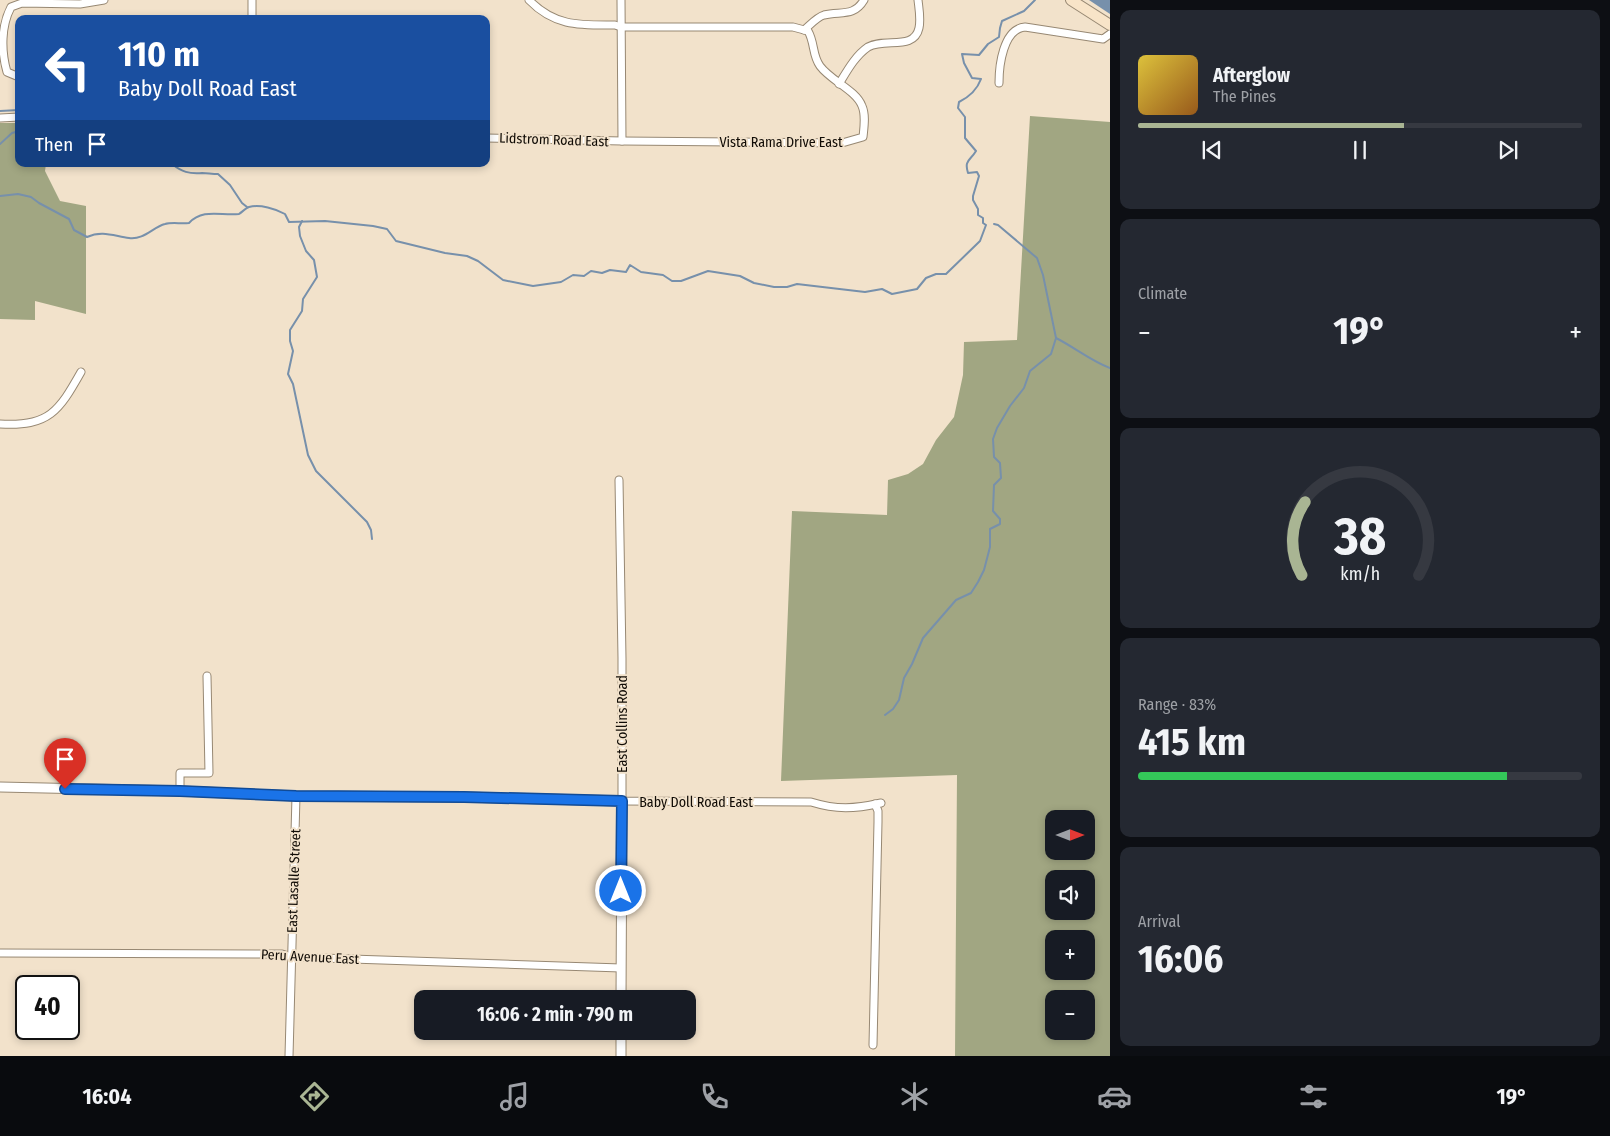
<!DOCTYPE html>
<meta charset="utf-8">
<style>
:root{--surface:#171b24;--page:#242831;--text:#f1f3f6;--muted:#9ea1a6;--line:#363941;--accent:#a9b593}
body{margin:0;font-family:"Fira Sans Condensed",sans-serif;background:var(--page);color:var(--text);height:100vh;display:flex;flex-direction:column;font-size:19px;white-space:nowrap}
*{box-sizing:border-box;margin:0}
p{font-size:16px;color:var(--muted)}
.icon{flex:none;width:28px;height:28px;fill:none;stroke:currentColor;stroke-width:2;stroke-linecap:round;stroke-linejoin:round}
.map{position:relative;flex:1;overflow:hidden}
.drawer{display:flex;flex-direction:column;gap:10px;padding:10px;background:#0d0f14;width:500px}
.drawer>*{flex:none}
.top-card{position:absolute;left:15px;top:15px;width:475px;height:152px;border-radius:10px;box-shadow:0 2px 8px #0003;background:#1a4fa0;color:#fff;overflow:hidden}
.needle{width:32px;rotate:90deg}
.controls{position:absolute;left:1045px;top:810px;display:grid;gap:10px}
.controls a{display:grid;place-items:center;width:50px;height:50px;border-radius:10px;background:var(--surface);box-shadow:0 2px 8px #0003;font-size:25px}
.speed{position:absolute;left:15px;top:975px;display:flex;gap:10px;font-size:25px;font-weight:700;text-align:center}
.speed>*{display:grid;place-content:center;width:65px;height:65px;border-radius:50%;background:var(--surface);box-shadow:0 2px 8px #0003;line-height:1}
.speed .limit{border:2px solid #111;border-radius:8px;background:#fff;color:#111}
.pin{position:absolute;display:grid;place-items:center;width:42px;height:42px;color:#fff;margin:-51px -21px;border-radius:50% 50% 50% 0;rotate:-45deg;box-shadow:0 0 5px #0007}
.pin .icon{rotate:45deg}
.me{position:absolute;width:55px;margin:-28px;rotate:0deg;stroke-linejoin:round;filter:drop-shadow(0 0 4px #0008)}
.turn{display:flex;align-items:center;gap:18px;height:105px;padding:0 20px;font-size:22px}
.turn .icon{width:65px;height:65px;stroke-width:2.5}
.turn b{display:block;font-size:35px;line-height:42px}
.then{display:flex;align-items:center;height:48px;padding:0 20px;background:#0003;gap:10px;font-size:19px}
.big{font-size:38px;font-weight:700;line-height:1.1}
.drawer .tile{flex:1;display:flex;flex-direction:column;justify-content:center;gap:8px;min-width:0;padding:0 18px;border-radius:10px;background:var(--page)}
.drawer .dial{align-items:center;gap:0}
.dial svg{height:130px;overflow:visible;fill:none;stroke:var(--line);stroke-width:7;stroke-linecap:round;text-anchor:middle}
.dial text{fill:var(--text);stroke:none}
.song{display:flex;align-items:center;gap:15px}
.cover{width:60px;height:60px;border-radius:8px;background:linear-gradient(135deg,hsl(50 70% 55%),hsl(30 70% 35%))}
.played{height:5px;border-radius:2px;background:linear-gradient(90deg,var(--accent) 60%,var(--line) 60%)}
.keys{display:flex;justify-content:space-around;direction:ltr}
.heat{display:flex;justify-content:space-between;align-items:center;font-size:28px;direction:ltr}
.charge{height:8px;border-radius:4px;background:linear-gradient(90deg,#34c759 83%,var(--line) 0)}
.trip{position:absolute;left:414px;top:990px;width:282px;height:50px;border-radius:10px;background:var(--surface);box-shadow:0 2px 8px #0003;font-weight:700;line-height:50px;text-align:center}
.tab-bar{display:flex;height:80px;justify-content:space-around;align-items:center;background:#090b0e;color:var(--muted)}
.tab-bar .icon{width:35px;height:35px}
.tab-bar .selected{color:var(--accent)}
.tab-bar b{font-size:22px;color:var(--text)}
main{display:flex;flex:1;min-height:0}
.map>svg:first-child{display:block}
.forest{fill:#a1a682;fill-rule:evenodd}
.water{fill:#7790ab}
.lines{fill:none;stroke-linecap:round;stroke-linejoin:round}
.stream{stroke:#7790ab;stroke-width:2}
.minor-casing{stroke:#978873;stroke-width:9}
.tertiary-casing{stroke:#978873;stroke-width:11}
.secondary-casing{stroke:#978873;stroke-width:12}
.minor{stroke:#fff;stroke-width:7}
.tertiary{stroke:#fff;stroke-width:9}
.secondary{stroke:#f8e4c8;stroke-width:10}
.route-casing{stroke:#114b97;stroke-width:12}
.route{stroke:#1a73e8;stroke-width:9}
.labels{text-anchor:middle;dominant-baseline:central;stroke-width:4;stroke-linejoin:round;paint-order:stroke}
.street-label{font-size:14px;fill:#100b05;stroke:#f2e2cb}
</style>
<main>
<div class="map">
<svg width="1110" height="1056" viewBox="0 0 1110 1056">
<rect width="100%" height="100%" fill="#f2e2cb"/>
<g class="forest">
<path d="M1030 116 1110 122V1056H955L957 775 781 781 792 511 887 515 888 480 908 474 923 464 936 440 954 417 963 375 964 342 1017 340ZM1054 819H1086V851H1054ZM1054 879H1086V911H1054ZM1054 939H1086V971H1054ZM1054 999H1086V1031H1054Z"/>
<polygon points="0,123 19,123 19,164 46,164 45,171 60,201 86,206 86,314 35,301 35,320 0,319"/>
</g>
<polygon class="water" points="1089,0 1110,0 1110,14"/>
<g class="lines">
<g class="stream">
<polyline points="0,111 19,110"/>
<polyline points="0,144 12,133 19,131"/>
<path d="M172 164C182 172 189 174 202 173 207 173 212 174 218 174L230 185 242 203 247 207"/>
<path d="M0 196 18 194 31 197 39 203 69 219 74 230 87 237C102 230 114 236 129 238 144 240 153 227 165 224 172 222 181 224 189 223 203 208 221 216 239 214 242 212 246 208 249 207 260 204 276 209 285 214L289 222 325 221 373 226 387 229 396 241 445 253 467 256 478 261 503 280 533 286 561 282 573 275 584 276 591 271 602 273 610 270 626 272 630 265 641 272 663 275 672 281H681L708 271 740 276 754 283 774 287H787L797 284 865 292 882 289 892 294 917 289 926 278 936 274H946L980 241 986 225 983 223V218L978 215V209L973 200V196L979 176 977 172 968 173C964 160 970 161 976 151L965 138V117L958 108 959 102C969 97 977 90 981 79L972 78 964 63 962 54 979 55 988 44 999 37 1000 28 1002 21 1024 11 1035 0"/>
<polyline points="302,221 299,227 300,236 306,251 314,260 317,277 303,299 302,311 290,330 290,341 293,351 288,374 293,384 308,455 316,471 367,522 371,530 372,539"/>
<path d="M1056 338C1074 347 1091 361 1110 368"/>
<polyline points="885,715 893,709 899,700 904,678 912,664 923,638 956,600 971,593 978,582 984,570 990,547 990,529 1000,524 1000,519 993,511 994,485 1001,478 1000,463 994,457 993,439 997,428 1010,406 1024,388 1030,371 1051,354 1056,338 1043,275 1037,258 998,225 994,224"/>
</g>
<defs>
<g id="minor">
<polyline points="252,0 252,19"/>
<polyline points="621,0 622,141"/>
<path d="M804 30C810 25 817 17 824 15 841 11 854 17 864 0"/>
<path d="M19 77 7 72C1 51 1 26 11 7L22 3 80 4 104 0"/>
<path d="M999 83C999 66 1003 29 1025 27L1103 39 1110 34"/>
<path d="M839 84C847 71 855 56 868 47 885 37 914 51 919 28 921 19 919 9 918 0"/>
<polyline points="0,118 19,117"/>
<path d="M486 138 622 141 842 143 863 137C864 127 866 115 862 106 856 90 831 81 820 66 812 55 815 43 808 31L793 27H621L615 25C581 25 555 27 529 0"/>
<path d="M0 424C49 427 59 411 81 372"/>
<path d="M619 480 622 658V801L811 802C837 810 854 809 881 803"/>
<polyline points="180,791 180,773 209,773 207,676"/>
<polyline points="0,953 282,954 291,957 621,968"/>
<polyline points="873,1045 878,822 878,811 875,804"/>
<polyline points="289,1056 296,796"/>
</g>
<g id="tertiary">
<polyline points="0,787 180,791 296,796 464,797 622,801 621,999"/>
<polyline points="621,1031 621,1056"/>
</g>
<polyline id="secondary" points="1071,0 1110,25"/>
</defs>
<use href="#minor" class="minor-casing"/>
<use href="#tertiary" class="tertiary-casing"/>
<use href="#secondary" class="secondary-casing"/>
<use href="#minor" class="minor"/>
<use href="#tertiary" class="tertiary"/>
<use href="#secondary" class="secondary"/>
</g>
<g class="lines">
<defs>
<polyline id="route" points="65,789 180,791 296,796 464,797 622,801 621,891"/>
</defs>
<use href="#route" class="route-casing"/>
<use href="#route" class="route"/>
</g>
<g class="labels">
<g class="street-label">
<text transform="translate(554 140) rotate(2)">Lidstrom Road East</text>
<text x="781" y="142">Vista Rama Drive East</text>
<text transform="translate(622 724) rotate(-90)">East Collins Road</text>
<text x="696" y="802">Baby Doll Road East</text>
<text transform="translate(294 881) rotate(-88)">East Lasalle Street</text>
<text transform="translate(310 957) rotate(3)">Peru Avenue East</text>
</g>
</g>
</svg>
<div class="controls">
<a><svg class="needle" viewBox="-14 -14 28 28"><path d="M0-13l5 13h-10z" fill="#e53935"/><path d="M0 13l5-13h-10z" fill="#9ea1a6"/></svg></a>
<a><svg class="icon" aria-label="sound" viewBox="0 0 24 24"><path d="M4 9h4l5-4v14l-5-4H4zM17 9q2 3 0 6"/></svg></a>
<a>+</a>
<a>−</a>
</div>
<div class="speed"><div class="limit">40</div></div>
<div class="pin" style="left:65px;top:789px;background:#d93025"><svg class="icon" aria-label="arrive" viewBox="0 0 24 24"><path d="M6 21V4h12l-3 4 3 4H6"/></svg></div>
<svg class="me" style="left:621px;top:891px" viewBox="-20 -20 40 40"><circle r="17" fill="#1a73e8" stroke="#fff" stroke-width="3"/><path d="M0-11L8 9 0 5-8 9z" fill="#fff"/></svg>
<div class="trip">16:06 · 2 min · 790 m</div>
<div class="top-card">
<div class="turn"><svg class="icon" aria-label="left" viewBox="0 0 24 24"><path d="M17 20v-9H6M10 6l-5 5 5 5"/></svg><div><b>110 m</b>Baby Doll Road East</div></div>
<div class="then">Then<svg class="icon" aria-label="arrive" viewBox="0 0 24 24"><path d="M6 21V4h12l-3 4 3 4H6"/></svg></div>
</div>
</div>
<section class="drawer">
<div class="tile">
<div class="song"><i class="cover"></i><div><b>Afterglow</b><p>The Pines</p></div></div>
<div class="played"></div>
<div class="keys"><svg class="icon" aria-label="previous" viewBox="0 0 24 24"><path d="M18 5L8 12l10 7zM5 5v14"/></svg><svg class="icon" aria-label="pause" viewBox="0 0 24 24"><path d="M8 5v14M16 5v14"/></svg><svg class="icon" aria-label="next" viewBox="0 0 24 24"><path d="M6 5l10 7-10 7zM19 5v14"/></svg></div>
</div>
<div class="tile"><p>Climate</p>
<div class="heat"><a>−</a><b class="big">19°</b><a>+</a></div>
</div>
<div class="tile dial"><svg viewBox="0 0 100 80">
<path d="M14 69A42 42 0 1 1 86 69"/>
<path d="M14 69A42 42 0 0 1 16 24" stroke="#a9b593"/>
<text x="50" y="56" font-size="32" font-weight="700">38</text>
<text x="50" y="72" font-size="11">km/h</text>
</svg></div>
<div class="tile"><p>Range · 83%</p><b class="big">415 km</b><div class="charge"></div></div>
<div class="tile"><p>Arrival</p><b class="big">16:06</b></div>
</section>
</main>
<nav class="tab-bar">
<b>16:04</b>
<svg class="icon selected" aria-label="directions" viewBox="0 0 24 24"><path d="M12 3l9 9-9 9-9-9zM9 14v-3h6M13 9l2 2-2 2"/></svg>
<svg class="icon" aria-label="music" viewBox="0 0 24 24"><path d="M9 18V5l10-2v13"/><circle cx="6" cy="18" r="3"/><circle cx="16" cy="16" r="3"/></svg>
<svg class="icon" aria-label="phone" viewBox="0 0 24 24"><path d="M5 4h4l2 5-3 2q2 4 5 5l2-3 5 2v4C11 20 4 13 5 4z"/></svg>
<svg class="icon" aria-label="climate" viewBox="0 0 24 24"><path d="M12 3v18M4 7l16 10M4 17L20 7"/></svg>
<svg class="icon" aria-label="car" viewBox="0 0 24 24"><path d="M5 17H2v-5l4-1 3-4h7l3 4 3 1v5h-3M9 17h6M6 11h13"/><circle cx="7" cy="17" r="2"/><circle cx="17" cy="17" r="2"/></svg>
<svg class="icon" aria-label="filters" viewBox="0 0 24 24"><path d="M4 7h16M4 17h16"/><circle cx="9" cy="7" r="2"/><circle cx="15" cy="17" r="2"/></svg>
<b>19°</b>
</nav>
